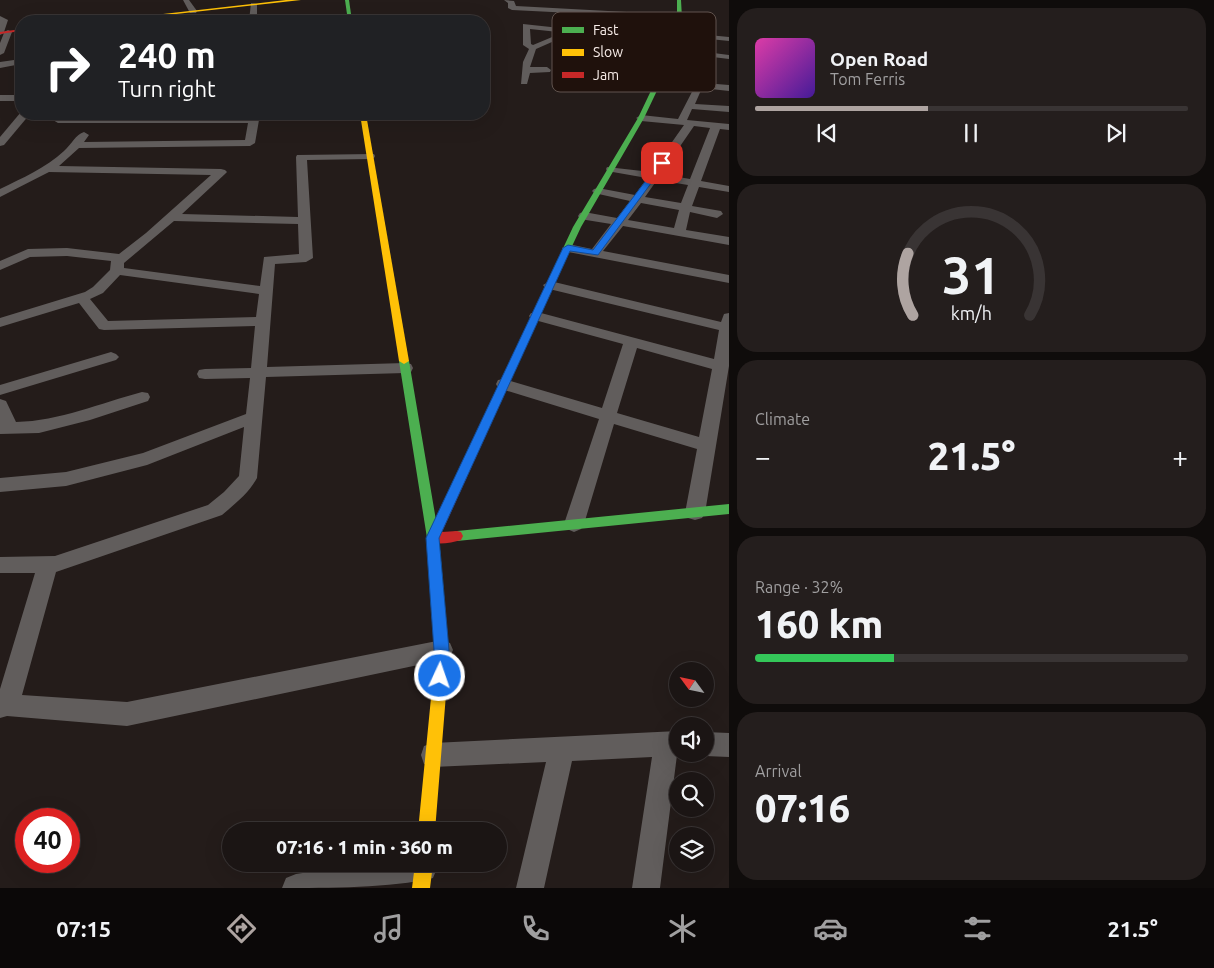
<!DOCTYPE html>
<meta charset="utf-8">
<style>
:root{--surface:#1b1514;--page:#241e1d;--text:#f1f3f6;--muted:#a09fa0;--line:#393434;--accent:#aea4a1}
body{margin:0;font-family:Ubuntu,sans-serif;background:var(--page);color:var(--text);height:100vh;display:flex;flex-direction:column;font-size:19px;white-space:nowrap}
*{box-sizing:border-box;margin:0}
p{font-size:16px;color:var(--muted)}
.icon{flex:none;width:28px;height:28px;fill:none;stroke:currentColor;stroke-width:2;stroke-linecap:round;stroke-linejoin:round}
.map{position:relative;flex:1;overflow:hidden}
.sheet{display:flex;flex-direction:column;gap:8px;padding:8px;background:#0f0c0b;width:485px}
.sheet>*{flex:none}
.guide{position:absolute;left:15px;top:15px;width:475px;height:105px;border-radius:20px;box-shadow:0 5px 20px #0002,0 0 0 1px var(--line);background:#202124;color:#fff;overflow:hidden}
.needle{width:32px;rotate:303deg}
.fabs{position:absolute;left:669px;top:662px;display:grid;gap:10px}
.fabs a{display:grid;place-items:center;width:45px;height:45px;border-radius:50%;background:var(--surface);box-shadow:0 5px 20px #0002,0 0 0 1px var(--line);font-size:25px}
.speed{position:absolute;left:15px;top:808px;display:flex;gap:10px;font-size:25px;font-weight:700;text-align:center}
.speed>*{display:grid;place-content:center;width:65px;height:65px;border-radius:50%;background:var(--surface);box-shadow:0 5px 20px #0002,0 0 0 1px var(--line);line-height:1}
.speed .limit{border:8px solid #d22;background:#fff;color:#111}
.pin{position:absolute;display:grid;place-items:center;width:42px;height:42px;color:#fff;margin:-21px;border-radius:10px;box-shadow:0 2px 8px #0006}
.me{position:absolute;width:55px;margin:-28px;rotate:3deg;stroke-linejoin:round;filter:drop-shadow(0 0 4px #0008)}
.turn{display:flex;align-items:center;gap:18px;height:105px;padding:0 20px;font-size:22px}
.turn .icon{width:65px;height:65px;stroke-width:2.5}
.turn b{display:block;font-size:35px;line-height:42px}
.big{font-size:38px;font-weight:800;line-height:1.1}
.sheet .tile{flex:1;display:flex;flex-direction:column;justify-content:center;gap:8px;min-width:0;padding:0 18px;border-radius:20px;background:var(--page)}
.sheet .dial{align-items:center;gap:0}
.dial svg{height:130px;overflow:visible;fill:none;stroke:var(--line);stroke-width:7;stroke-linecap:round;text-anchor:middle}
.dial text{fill:var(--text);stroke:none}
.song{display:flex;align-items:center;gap:15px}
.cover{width:60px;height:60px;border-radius:8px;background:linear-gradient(135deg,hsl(320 70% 55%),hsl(260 70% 35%))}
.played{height:5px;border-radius:2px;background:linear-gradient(90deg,var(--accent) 40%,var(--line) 40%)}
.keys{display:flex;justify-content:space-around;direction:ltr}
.heat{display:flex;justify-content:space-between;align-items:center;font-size:28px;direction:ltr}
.charge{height:8px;border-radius:4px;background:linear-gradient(90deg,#34c759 32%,var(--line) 0)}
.trip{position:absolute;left:222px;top:822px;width:285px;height:50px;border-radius:25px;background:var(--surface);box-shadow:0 5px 20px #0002,0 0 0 1px var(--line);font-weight:800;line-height:50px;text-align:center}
.dock{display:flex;height:80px;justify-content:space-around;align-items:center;background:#0b0808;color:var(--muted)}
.dock .icon{width:35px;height:35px}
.dock .on{color:var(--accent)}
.dock b{font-size:22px;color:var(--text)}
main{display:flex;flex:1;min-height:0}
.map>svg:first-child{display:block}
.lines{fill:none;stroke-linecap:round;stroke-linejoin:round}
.street{fill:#615d5c;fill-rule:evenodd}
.fast{fill:#4caf50;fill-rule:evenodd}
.slow{fill:#ffc107;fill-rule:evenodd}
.jam{fill:#c62828;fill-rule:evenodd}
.route{fill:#1a73e8;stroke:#114b97}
.key{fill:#1f110c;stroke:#60534e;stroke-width:1}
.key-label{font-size:14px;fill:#f8ede9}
</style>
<main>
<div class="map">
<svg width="729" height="888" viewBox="0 0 729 888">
<rect width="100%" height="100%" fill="#241c1a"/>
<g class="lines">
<g class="street">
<polygon points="183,0 189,0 197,11 196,13 190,13"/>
<path d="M504 0 514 1 516 6 682 15 683 17 679 19 579 14 568 28 574 29V33L565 34 729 55V59L614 45 596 71 593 72 589 69 606 44 561 38 536 49 530 67H547L551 70 550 72 530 73 527 84H521L523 62 529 49 523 45V24L560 28 572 13 512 10 508 8V3ZM530 29 558 32 557 35 533 45 531 44Z"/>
<polygon points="251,3 257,4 257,21 249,21"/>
<polygon points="0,16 8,20 4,32 8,30 12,32 4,53 0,55 0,43 4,33 0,35"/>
<polygon points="677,32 729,37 729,41 680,36 676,34"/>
<polygon points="21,59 21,64 0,68 0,62"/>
<path d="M703 68 707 71 704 83 729 85V91L702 88 695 104 729 106V112L692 109 687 120 729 124V130L720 129 701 181 729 186V192L699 187 692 206 721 211 723 214 717 218 690 212 686 230 729 237V245L623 226 603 251 729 275V283L563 251 562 248 568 244 592 249 611 224 580 219 578 216 580 213 584 212 617 218 630 201 594 193 592 191 594 189 598 188 635 195 647 178 607 171 606 169 607 167 651 172 684 125 641 121 636 118 641 115 678 119 694 88 658 85 654 82 655 80 695 82 699 71ZM694 126 710 128 690 179 661 174ZM657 180 688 185 681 203 645 197ZM641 203 679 210 674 228 628 220Z"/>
<rect x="0" y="95" width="21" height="6"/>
<polygon points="21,112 30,114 4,145 0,146 0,137"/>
<path d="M249 114 364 115 369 118 364 121 259 120 255 143 250 146 79 148 59 166 221 169 225 170 227 172 225 174 182 214 298 217 296 157 297 155 374 154 375 156 374 158 370 159 307 160 313 258 306 262 275 264 267 367 405 363 411 364 413 368 411 372 405 373 266 377 257 478C249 493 235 504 222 515L56 572 22 695 127 702 442 640 450 643 453 650 450 657 442 660 127 726 7 716 0 718V689L35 573H0V557L55 556 208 505 224 492 239 476 244 427 147 465 66 486 0 492V478L66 472 143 453 246 414 250 378 205 379 199 378 197 374 199 370 205 369 251 368 255 326 104 330 99 329 79 303 0 327V318L85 292 93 287 110 270 111 261 67 256 30 257 0 270V261L28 249 67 248 119 254 146 233 211 175 49 172 0 197V189C22 178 46 168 64 151 71 145 76 134 84 132L89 135 84 142 245 140 248 123H58L53 120 55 118 249 117ZM174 221 298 224 299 254 264 257 260 286 124 268V263ZM120 275 259 294 256 317 108 321 90 299 103 293Z"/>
<path d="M550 281 721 322 724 314 729 313V366L705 513 702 518 695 520 688 518 685 513 697 449 614 424 584 524 581 529 574 532 567 529 564 524 599 419 498 388 496 384 498 380 504 379 602 408 623 344 531 319 529 316 531 313H541L714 359 719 330 545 288 543 285ZM637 348 712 369 699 437 617 413Z"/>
<polygon points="111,352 116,354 119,357 116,360 0,395 0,385"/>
<path d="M142 392 148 393 150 397 148 401 90 420 39 433 0 434V399L6 401 16 422C60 421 100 403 142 392Z"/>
<polygon points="678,731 678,754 682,754 677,755 660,888 632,888 652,757 572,761 544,888 516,888 546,762 433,767 424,764 421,755 424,746 433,743"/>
<polygon points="705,732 729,733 729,757 705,756 699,754 705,754"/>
<path d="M362 864H435L437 868 433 878C392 888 327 888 282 888L286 878 296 874Z"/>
</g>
<g class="fast">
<polygon points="345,0 349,0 352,21 348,21"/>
<polygon points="677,0 681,0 683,36 644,118 581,227 559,274 558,276 552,276 551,274 573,227 638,118 677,36"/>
<polygon points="404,358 409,361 439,538 445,607 443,611 438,613 433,611 431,607 427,538 399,361"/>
<polygon points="729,504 729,514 457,541 453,540 451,536 453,532 457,531"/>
</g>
<g class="slow">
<polygon points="286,0 301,0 114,21 101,21"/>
<polygon points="360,114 366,114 409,361 404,364 399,361"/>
<polygon points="438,601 443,603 445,607 449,657 435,831 418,831 435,657 431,607 433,603"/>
<polygon points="415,864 433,864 430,888 412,888"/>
</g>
<g class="jam">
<polygon points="21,29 21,31 0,34 0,32"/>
<path d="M555 271 559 274 442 532 457 531 461 532 463 536 461 540C452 543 438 545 429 542L427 538 551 274Z"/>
</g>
</g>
<polygon class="route" points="660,162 666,163 598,255 570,251 439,538 449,650 448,676 446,681 440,683 435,681 433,676 434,650 426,538 563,248 568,245 593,250"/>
<rect x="552" y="12" width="164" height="80" rx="8" class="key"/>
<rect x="562" y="27" width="22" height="6" fill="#4caf50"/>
<rect x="562" y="49" width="22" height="7" fill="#ffc107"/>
<rect x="562" y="72" width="22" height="6" fill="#c62828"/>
<g class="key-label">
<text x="593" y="35">Fast</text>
<text x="593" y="57">Slow</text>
<text x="593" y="80">Jam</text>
</g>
</svg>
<div class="fabs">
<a><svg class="needle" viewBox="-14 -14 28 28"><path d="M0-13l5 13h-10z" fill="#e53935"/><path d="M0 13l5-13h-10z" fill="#a09fa0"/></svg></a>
<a><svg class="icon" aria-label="sound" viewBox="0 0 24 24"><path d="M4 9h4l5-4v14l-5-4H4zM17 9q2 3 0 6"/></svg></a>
<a><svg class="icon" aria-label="search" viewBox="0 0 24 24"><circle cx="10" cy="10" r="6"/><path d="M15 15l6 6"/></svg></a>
<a><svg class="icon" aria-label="layers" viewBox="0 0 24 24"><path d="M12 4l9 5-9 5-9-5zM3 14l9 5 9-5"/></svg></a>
</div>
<div class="speed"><div class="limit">40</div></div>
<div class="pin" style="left:662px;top:163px;background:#d93025"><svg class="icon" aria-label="arrive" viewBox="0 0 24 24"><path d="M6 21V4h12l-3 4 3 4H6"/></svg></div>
<svg class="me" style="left:440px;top:676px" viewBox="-20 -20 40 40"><circle r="17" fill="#1a73e8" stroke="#fff" stroke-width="3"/><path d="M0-11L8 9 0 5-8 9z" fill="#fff"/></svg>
<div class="trip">07:16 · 1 min · 360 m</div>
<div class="guide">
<div class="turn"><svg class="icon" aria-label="right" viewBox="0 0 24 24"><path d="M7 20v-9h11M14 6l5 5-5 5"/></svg><div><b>240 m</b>Turn right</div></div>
</div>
</div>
<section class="sheet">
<div class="tile">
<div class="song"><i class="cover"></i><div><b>Open Road</b><p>Tom Ferris</p></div></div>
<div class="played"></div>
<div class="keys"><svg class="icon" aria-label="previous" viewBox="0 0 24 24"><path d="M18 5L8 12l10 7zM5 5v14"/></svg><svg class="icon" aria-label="pause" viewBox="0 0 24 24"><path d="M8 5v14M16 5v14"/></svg><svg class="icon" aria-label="next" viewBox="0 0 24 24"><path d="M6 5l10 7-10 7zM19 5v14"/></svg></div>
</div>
<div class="tile dial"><svg viewBox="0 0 100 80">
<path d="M14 69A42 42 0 1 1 86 69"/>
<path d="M14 69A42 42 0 0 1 11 31" stroke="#aea4a1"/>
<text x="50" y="56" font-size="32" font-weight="700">31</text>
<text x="50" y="72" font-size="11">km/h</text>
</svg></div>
<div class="tile"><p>Climate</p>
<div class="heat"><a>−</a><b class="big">21.5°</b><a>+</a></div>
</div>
<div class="tile"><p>Range · 32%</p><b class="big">160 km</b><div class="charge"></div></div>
<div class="tile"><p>Arrival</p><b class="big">07:16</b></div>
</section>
</main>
<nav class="dock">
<b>07:15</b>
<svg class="icon on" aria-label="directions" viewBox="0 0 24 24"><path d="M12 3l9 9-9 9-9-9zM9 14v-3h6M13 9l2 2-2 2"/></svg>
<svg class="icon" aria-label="music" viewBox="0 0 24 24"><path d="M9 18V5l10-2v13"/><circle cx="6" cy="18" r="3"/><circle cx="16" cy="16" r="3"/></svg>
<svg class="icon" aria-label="phone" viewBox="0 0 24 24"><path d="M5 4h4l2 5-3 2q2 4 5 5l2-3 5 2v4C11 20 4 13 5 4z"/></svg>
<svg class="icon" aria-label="climate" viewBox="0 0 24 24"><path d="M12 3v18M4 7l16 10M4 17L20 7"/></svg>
<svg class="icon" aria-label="car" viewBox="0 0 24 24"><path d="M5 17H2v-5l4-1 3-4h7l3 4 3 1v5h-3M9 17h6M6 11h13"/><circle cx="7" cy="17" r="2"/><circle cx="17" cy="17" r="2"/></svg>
<svg class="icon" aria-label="filters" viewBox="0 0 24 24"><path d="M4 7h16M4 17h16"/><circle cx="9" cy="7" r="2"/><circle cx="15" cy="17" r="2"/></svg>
<b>21.5°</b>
</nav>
